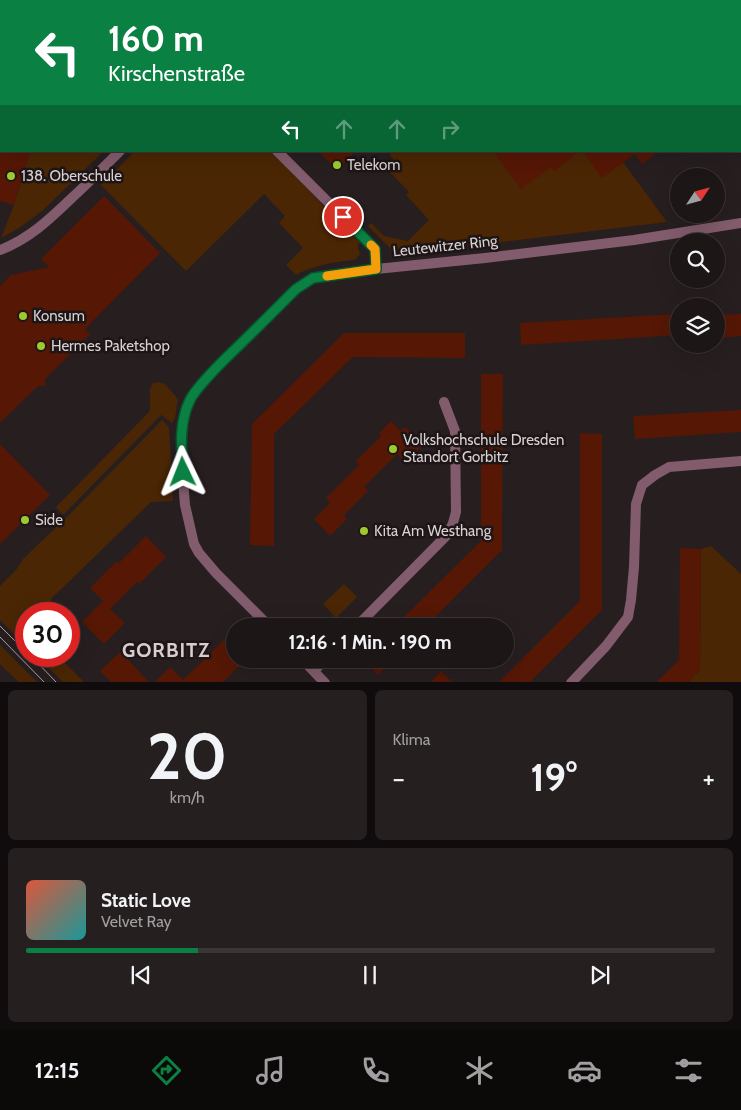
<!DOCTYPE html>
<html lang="de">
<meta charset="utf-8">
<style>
:root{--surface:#1d1617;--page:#251f20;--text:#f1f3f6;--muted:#a09fa1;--line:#3b3536;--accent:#0b8043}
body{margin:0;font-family:Cabin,sans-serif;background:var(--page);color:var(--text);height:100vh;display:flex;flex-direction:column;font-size:19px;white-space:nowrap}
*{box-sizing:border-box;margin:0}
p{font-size:16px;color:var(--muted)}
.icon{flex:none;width:28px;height:28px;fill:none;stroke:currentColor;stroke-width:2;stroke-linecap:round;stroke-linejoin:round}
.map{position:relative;height:682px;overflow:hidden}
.panel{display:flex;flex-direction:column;gap:8px;padding:8px;background:#100c0d;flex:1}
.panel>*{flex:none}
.hud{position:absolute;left:0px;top:0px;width:741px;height:152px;box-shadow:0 5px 20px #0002,0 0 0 1px var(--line);background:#0b8043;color:#fff;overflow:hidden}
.needle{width:32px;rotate:54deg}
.fabs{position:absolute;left:670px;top:168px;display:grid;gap:10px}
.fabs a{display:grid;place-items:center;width:55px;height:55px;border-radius:50%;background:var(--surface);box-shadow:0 5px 20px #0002,0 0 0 1px var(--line);font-size:25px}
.speed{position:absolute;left:15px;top:602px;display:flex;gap:10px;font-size:25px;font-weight:700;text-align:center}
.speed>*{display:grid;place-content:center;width:65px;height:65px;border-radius:50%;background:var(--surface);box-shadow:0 5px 20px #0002,0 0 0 1px var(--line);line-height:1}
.speed .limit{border:8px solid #d22;background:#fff;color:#111}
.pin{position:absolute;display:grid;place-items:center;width:42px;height:42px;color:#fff;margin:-21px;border:2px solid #fff;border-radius:50%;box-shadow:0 1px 5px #0007}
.me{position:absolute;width:55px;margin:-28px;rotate:358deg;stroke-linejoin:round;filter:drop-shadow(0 0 4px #0008)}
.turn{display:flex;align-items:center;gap:18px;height:105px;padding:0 25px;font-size:22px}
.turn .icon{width:65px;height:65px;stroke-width:2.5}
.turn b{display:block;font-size:35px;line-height:42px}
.lanes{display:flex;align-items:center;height:48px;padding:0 25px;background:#0003;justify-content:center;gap:25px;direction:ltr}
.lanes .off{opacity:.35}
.big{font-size:38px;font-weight:800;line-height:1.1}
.panel .card{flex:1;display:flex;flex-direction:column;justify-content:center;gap:8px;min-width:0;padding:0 18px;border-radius:8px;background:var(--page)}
.panel .dial{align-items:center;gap:0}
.dial b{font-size:65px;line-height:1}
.song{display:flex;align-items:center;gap:15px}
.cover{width:60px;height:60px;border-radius:8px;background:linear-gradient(135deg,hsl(10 70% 55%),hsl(180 70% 35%))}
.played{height:5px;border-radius:2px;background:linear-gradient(90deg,var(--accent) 25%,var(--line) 25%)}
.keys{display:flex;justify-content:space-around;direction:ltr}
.heat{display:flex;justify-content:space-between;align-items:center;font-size:28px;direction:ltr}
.panel .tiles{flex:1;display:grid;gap:8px;grid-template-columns:1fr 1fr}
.card:last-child{grid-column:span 2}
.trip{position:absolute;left:226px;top:618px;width:288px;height:50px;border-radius:25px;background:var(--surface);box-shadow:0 5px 20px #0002,0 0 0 1px var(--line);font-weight:800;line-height:50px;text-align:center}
.tab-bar{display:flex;height:80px;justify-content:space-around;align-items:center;background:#0c0909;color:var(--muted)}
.tab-bar .icon{width:35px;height:35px}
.tab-bar .selected{color:var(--accent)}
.tab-bar b{font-size:22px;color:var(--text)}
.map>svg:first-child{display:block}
.green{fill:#4a2604}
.building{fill:#561705}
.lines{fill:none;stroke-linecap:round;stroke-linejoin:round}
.street{stroke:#825c6c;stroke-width:10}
.tram{stroke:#ada5a6;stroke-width:1}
.route-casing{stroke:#07532c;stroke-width:12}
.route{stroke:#0b8043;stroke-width:9}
.slow{stroke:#f59e0b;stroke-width:9}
.poi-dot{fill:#9eca2e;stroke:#1e1516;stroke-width:2}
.labels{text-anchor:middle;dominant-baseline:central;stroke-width:5;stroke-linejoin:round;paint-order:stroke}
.poi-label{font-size:15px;fill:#d8d1d2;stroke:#1e1516;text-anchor:start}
.street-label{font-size:15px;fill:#d8d1d2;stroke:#1e1516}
.district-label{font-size:20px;font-weight:bold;letter-spacing:1px;fill:#d9cccd;stroke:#1e1516}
</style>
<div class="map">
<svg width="741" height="683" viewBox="0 0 741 683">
<rect width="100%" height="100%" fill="#271e1f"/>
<g class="green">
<polygon points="344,0 619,0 617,1 342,1"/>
<polygon points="30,151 104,151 42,211 19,228 1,238 14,205"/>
<path d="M135 151H270L360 243 357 245 360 254 355 260C334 262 314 265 296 275L286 265 303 248 279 223 285 216 264 194 186 271 101 185Z"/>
<polygon points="388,151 615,151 667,222 404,254 393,251 368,226 371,223 384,236 408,241 429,220 406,195 409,192 386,168 394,161"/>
<polygon points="159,382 165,384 178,399 175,418 172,423 161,415 63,515 56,507 150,411 150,389 153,383"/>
<polygon points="162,420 169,427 173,501 151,502 51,599 52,614 26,614 26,646 0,620 0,586 16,570 23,559 71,513"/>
<polygon points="711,546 741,574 741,682 687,683 700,670 701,549"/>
<polygon points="344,584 357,597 336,618 323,604"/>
<polygon points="0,645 37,682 19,682 0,664"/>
<polygon points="36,656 58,656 84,682 63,682"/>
</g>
<g class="building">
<polygon points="0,151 30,151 14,205 0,201"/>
<polygon points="318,151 356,151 337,170"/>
<polygon points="493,151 580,151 554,171 551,167 521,189"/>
<polygon points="582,151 659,151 642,164 635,154 602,178"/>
<polygon points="104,196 160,253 85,329 90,334 45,379 45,386 38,386 0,423 0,286 11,275 49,267 41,259"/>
<polygon points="679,314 679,335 521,345 520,323"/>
<polygon points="741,314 741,336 716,338 716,315"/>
<polygon points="344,333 465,333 465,358 353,357 274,434 274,546 250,545 252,424"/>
<polygon points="481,374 503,374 502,550 426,626 395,626 481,541"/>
<polygon points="741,410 741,432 635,439 633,416"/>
<polygon points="391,421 401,431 405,427 423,445 405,462 397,454 364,487 368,491 344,515 347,519 330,536 314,519 330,503 326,498 359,465 356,461 381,436 379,433"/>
<polygon points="580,433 602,434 602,610 529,683 498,683 580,601"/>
<polygon points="0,444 50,495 0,544"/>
<polygon points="146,536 166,557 139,584 137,582 110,609 125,623 104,644 82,622 103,601 90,588 117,561 119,563"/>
<polygon points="680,548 701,549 700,670 687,683 656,683 679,660"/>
<polygon points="224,640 235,652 235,659 246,659 222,683 154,683 170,667 183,680"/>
<polygon points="120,652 138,670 149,683 112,683 100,671"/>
<polygon points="362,659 394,659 378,675"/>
<polygon points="441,671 453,683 430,683"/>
</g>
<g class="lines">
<g class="street">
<polyline points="77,0 79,1"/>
<polyline points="310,1 312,0"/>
<polyline points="277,151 375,249 376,269"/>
<path d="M0 250C30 239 52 217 75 195 90 181 105 166 120 151"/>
<polyline points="269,626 216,573 199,553 194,544 185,505 181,455 182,426 186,408 191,397 209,375 296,289 313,278 329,275 376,269 485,258 634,240 741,223"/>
<polyline points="357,626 448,534 453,523 456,512 455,431 444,402"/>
<polyline points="302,659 325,683"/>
<polyline points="314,671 325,659"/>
<polyline points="571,683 606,646 628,617 631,600 634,567 636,504 642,485 655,475 669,467 741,461"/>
</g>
<g class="tram">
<polyline points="0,626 26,652"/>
<polyline points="0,637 45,683"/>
<polyline points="31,656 57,683"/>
</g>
</g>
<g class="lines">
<defs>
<path id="route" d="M183 472C181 448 179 422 190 400 196 388 215 369 225 359 249 336 273 312 296 289L313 278 376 269 375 249 343 217"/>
</defs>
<use href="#route" class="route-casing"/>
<use href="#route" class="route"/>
<polyline class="slow" points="327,276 376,269 375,249 371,245"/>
</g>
<g class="poi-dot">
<circle cx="337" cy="165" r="5"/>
<circle cx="11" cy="176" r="5"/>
<circle cx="23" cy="316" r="5"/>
<circle cx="41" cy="346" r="5"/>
<circle cx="393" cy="449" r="5"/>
<circle cx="25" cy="520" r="5"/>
<circle cx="364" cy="531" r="5"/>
</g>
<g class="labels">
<g class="poi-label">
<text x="347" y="165">Telekom</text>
<text x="21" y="176">138. Oberschule</text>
<text x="33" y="316">Konsum</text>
<text x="51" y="346">Hermes Paketshop</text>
<text x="403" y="440">Volkshochschule Dresden<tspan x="403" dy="17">Standort Gorbitz</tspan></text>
<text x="35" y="520">Side</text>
<text x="374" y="531">Kita Am Westhang</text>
</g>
<g class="street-label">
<text transform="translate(445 246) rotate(-6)">Leutewitzer Ring</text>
</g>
<g class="district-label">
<text x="166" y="650">GORBITZ</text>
</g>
</g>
</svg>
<div class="fabs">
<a><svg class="needle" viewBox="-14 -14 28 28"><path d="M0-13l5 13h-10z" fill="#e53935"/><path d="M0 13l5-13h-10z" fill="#a09fa1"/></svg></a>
<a><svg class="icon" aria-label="search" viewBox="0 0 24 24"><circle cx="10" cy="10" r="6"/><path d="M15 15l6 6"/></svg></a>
<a><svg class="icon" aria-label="layers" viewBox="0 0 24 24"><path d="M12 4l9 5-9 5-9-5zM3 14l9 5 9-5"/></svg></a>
</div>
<div class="speed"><div class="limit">30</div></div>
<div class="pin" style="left:343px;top:217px;background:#d93025"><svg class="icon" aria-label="arrive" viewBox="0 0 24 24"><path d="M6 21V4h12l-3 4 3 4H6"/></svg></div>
<svg class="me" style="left:183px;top:472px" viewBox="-20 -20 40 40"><path d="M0-17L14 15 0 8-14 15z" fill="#0b8043" stroke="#fff" stroke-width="4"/></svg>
<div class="trip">12:16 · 1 Min. · 190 m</div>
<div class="hud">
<div class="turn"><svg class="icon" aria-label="left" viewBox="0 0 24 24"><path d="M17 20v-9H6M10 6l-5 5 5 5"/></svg><div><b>160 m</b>Kirschenstraße</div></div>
<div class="lanes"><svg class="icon" aria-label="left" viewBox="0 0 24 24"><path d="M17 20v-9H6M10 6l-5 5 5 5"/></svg><svg class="icon off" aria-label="ahead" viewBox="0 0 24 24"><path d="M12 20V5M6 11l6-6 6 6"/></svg><svg class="icon off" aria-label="ahead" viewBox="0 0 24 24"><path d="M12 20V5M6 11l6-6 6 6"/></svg><svg class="icon off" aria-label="right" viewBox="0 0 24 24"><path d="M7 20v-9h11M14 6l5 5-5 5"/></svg></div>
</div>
</div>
<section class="panel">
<div class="tiles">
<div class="card dial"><b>20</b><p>km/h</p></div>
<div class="card"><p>Klima</p>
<div class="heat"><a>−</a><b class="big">19°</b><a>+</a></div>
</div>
<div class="card">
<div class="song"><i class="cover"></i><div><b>Static Love</b><p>Velvet Ray</p></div></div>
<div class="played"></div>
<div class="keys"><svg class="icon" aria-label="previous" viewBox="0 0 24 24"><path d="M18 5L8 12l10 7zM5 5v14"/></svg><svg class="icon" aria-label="pause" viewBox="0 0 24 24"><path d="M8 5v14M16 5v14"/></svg><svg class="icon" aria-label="next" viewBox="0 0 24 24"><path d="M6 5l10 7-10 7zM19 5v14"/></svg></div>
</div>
</div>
</section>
<nav class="tab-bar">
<b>12:15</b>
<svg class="icon selected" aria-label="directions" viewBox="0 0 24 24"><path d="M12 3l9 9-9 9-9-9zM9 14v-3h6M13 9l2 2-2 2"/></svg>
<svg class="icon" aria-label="music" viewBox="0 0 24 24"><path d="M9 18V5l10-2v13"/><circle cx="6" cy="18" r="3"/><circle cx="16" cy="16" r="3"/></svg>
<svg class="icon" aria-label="phone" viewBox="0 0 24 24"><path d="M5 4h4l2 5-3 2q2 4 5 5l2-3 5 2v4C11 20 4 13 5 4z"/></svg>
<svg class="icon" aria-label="climate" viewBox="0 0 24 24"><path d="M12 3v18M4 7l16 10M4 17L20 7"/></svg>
<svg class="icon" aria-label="car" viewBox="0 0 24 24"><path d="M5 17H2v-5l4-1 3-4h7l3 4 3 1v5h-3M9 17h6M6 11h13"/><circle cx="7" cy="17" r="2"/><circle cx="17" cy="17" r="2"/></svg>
<svg class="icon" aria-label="filters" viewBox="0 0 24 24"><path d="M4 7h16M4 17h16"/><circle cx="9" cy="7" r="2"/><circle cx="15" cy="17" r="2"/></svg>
</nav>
